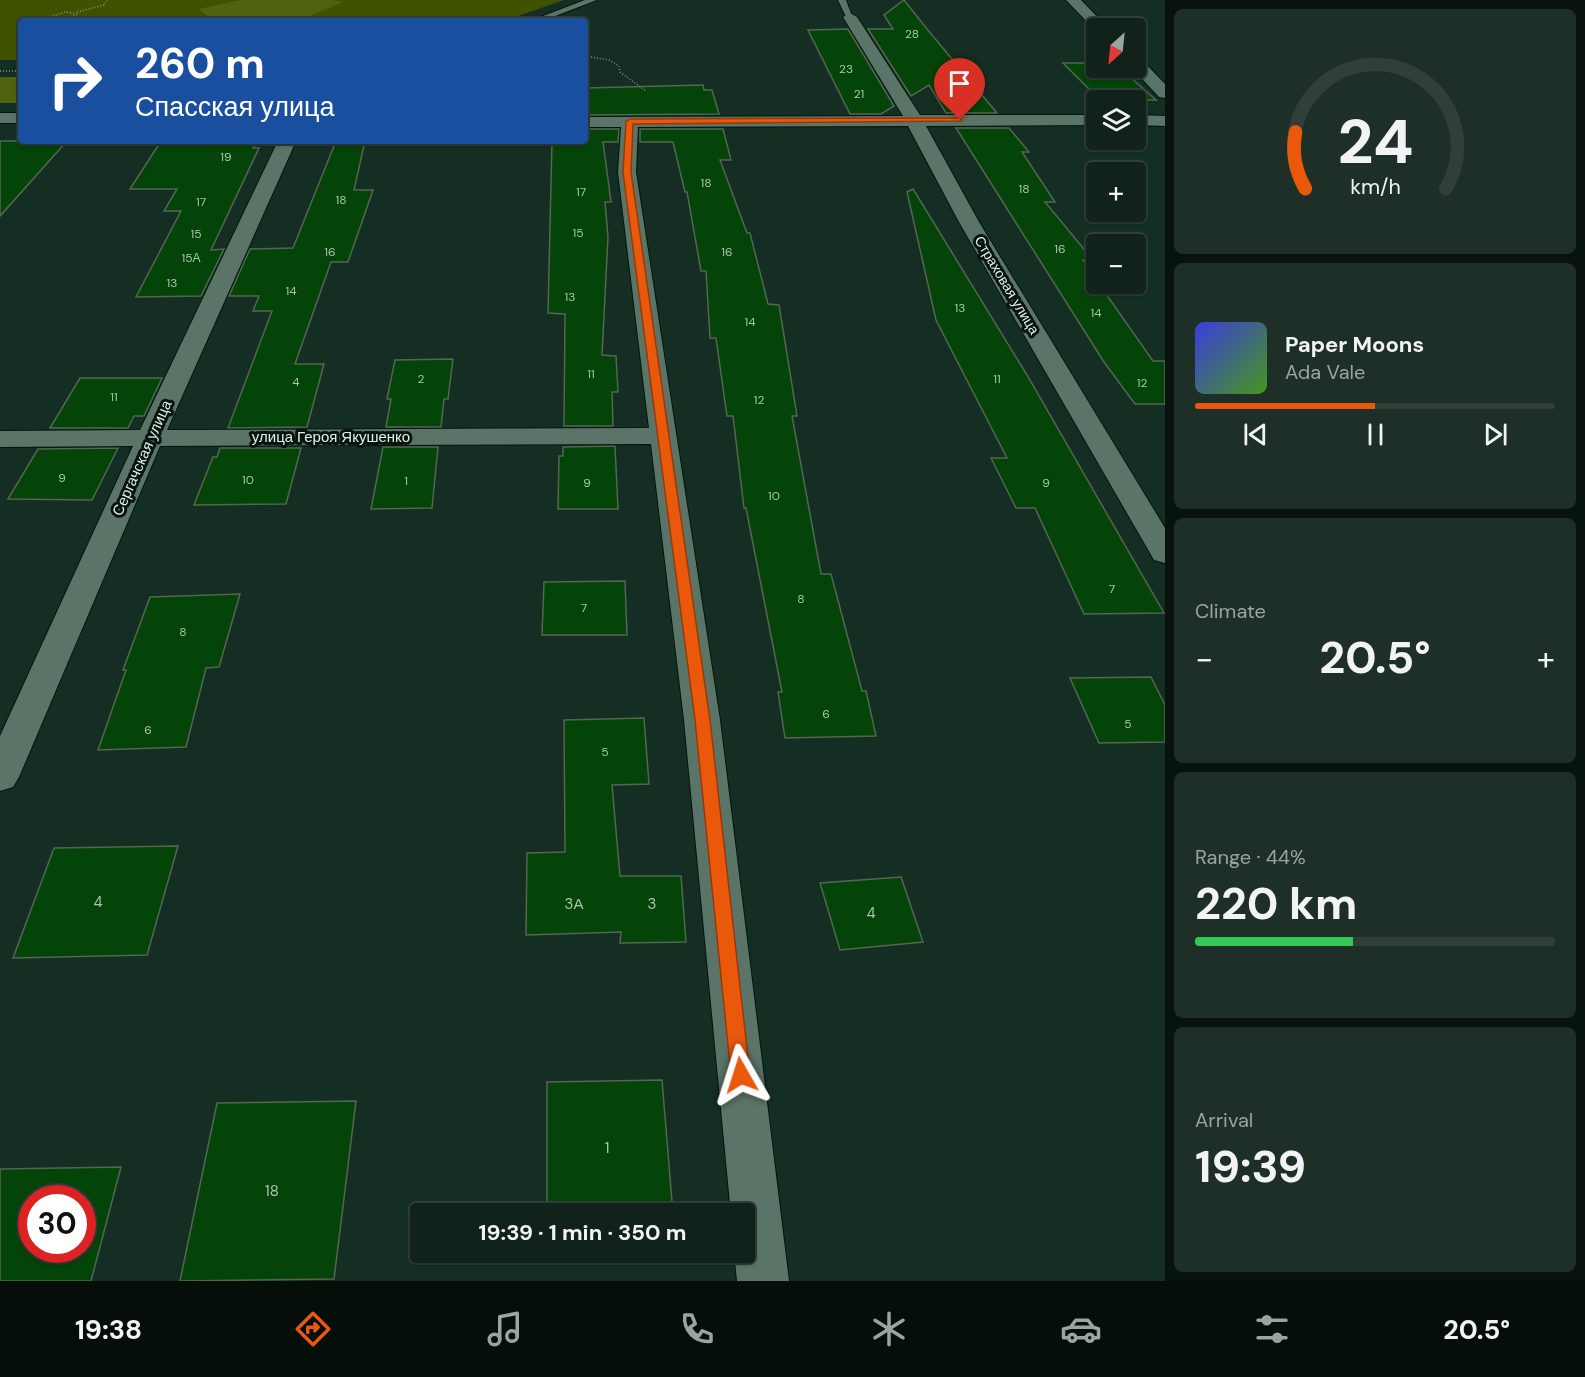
<!DOCTYPE html>
<meta charset="utf-8">
<style>
:root{--surface:#10221a;--page:#1e2f27;--text:#f1f3f6;--muted:#9ca4a2;--line:#303f39;--accent:#ea580c}
body{margin:0;font-family:"DM Sans",sans-serif;background:var(--page);color:var(--text);height:100vh;display:flex;flex-direction:column;font-size:22px;white-space:nowrap}
*{box-sizing:border-box;margin:0}
p{font-size:20px;color:var(--muted)}
.icon{flex:none;width:33px;height:33px;fill:none;stroke:currentColor;stroke-width:2;stroke-linecap:round;stroke-linejoin:round}
.map{position:relative;flex:1;overflow:hidden}
.details{display:flex;flex-direction:column;gap:9px;padding:9px;background:#09130e;width:420px}
.details>*{flex:none}
.top-card{position:absolute;left:18px;top:18px;width:570px;height:126px;border-radius:6px;box-shadow:0 2px 4px #0004,0 0 0 2px var(--line);background:#1a4fa0;color:#fff;overflow:hidden}
.needle{width:39px;rotate:207deg}
.buttons{position:absolute;left:1086px;top:18px;display:grid;gap:12px}
.buttons a{display:grid;place-items:center;width:60px;height:60px;border-radius:6px;background:var(--surface);box-shadow:0 2px 4px #0004,0 0 0 2px var(--line);font-size:30px}
.speed{position:absolute;left:18px;top:1185px;display:flex;gap:12px;font-size:30px;font-weight:700;text-align:center}
.speed>*{display:grid;place-content:center;width:78px;height:78px;border-radius:50%;background:var(--surface);box-shadow:0 2px 4px #0004,0 0 0 2px var(--line);line-height:1}
.speed .limit{border:9px solid #d22;background:#fff;color:#111}
.pin{position:absolute;display:grid;place-items:center;width:51px;height:51px;color:#fff;margin:-62px -26px;border-radius:50% 50% 50% 0;rotate:-45deg;box-shadow:0 0 6px #0007}
.pin .icon{rotate:45deg}
.me{position:absolute;width:66px;margin:-33px;rotate:354deg;stroke-linejoin:round;filter:drop-shadow(0 0 4px #0008)}
.turn{display:flex;align-items:center;gap:21px;height:126px;padding:0 18px;font-size:27px}
.turn .icon{width:78px;height:78px;stroke-width:2.5}
.turn b{display:block;font-size:42px;line-height:51px}
.big{font-size:45px;font-weight:700;line-height:1.1}
.details .widget{flex:1;display:flex;flex-direction:column;justify-content:center;gap:9px;min-width:0;padding:0 21px;border-radius:9px;background:var(--page)}
.details .dial{align-items:center;gap:0}
.dial svg{height:156px;overflow:visible;fill:none;stroke:var(--line);stroke-width:7;stroke-linecap:round;text-anchor:middle}
.dial text{fill:var(--text);stroke:none}
.song{display:flex;align-items:center;gap:18px}
.cover{width:72px;height:72px;border-radius:9px;background:linear-gradient(135deg,hsl(240 70% 55%),hsl(100 70% 35%))}
.played{height:6px;border-radius:3px;background:linear-gradient(90deg,var(--accent) 50%,var(--line) 50%)}
.keys{display:flex;justify-content:space-around;direction:ltr}
.heat{display:flex;justify-content:space-between;align-items:center;font-size:33px;direction:ltr}
.charge{height:9px;border-radius:4px;background:linear-gradient(90deg,#34c759 44%,var(--line) 0)}
.trip{position:absolute;left:410px;top:1203px;width:345px;height:60px;border-radius:6px;background:var(--surface);box-shadow:0 2px 4px #0004,0 0 0 2px var(--line);font-weight:700;line-height:60px;text-align:center}
.tab-bar{display:flex;height:96px;justify-content:space-around;align-items:center;background:#060e0a;color:var(--muted)}
.tab-bar .icon{width:42px;height:42px}
.tab-bar .active{color:var(--accent)}
.tab-bar b{font-size:27px;color:var(--text)}
main{display:flex;flex:1;min-height:0}
.map>svg:first-child{display:block}
.green{fill:#405200}
.forest{fill:#4f630e}
.building{fill:#044408;stroke:#546653;stroke-width:1.5;fill-rule:evenodd}
.lines{fill:none;stroke-linecap:round;stroke-linejoin:round}
.lane-casing{stroke:#00160c;stroke-width:2}
.street-casing{stroke:#00160c;stroke-width:2}
.path{stroke:#82968d;stroke-width:1.5;stroke-dasharray:1 2;stroke-linecap:butt}
.lane{fill:#5a7467;fill-rule:evenodd}
.street{fill:#5a7467;fill-rule:evenodd}
.route{fill:#ea580c;stroke:#983908;stroke-width:1.5}
.labels{text-anchor:middle;dominant-baseline:central;stroke-width:6;stroke-linejoin:round;paint-order:stroke}
.number-label{font-size:12px;fill:#a9c4b0}
.far-street-label{font-size:14px;fill:#e0efe8;stroke:#09140f}
.street-label{font-size:15px;fill:#e0efe8;stroke:#09140f}
.near-number-label{font-size:15px;fill:#a9c4b0}
</style>
<main>
<div class="map">
<svg width="1165" height="1281" viewBox="0 0 1165 1281">
<rect width="100%" height="100%" fill="#152e23"/>
<polygon class="green" points="0,0 564,0 504,21 21,21 21,60 0,60"/>
<g class="forest">
<polygon points="241,0 333,0 342,2 299,21 202,21 211,19 199,9"/>
<polygon points="21,77 21,103 0,103 0,77"/>
</g>
<g class="building">
<polygon points="904,0 927,29 997,113 946,113 929,85 911,96 868,29 893,29 884,15"/>
<polygon points="848,29 894,106 881,114 850,114 808,30"/>
<polygon points="1063,63 1096,63 1096,68 1120,68 1156,100 1100,100"/>
<polygon points="703,85 704,90 712,90 719,114 585,115 585,88"/>
<polygon points="956,128 1009,128 1029,152 1022,152 1055,202 1045,202 1093,260 1083,260 1096,280 1096,284 1099,284 1153,361 1165,361 1165,404 1135,404 1104,362"/>
<polygon points="585,129 619,129 618,142 603,142 611,202 605,202 608,237 602,355 616,356 618,392 612,392 613,426 564,426 565,314 548,313 552,141 585,141"/>
<polygon points="640,129 723,129 731,160 720,160 747,233 750,233 768,304 779,305 797,416 792,416 821,574 831,574 862,691 866,691 876,736 785,738 778,692 782,692 746,508 744,508 733,416 727,416 716,338 710,338 706,271 701,271 687,192 685,192 673,142 640,142"/>
<polygon points="0,141 67,141 0,216"/>
<polygon points="161,141 257,141 253,148 259,148 211,250 224,249 201,296 136,297 181,211 164,211 177,189 130,189"/>
<polygon points="336,141 365,141 354,190 373,190 348,262 331,262 295,364 324,364 307,427 228,428 272,311 253,311 259,296 229,296 250,249 293,248"/>
<polygon points="913,189 1027,375 1164,613 1084,614 1035,508 1016,508 991,458 1007,458 936,320 907,192"/>
<polygon points="453,359 448,399 444,399 441,427 386,427 391,399 387,399 395,360"/>
<polygon points="80,378 162,378 144,416 134,416 128,428 50,428"/>
<polygon points="615,446 618,509 558,509 559,456 563,456 563,447"/>
<polygon points="383,447 438,447 432,508 371,509"/>
<polygon points="118,448 92,500 8,499 38,449"/>
<polygon points="220,448 301,448 286,504 194,505 213,457 217,457"/>
<polygon points="625,581 627,635 542,635 544,582"/>
<polygon points="240,594 219,667 206,668 186,747 98,750 126,670 123,670 150,597"/>
<polygon points="1151,677 1165,705 1165,742 1099,743 1070,678"/>
<polygon points="644,718 649,784 612,785 620,876 681,876 686,942 620,943 621,932 526,935 527,853 565,852 564,720"/>
<polygon points="178,846 147,955 13,958 54,848"/>
<polygon points="901,877 923,942 840,950 820,883"/>
<polygon points="662,1080 673,1214 547,1214 547,1082"/>
<polygon points="356,1101 334,1279 180,1281 217,1103"/>
<path d="M121 1167 91 1281H0V1169ZM32 1198H82V1250H32Z"/>
<polygon points="547,1252 676,1252 676,1257 547,1261"/>
</g>
<g class="lines">
<defs>
<g id="lane">
<polygon points="585,0 597,0 542,21 530,21"/>
<polygon points="838,0 846,0 853,19 847,19"/>
</g>
<g id="street">
<polygon points="1066,0 1081,0 1108,28 1096,28 1096,31"/>
<polygon points="850,13 857,17 920,115 1096,115 1096,125 926,126 979,222 1165,528 1165,563 1154,560 1150,553 959,222 908,126 638,127 636,172 720,720 789,1281 737,1281 734,1252 744,1252 744,1214 731,1214 684,720 651,444 160,446 19,777 13,787 0,791 0,736 133,446 0,447 0,431 140,430 278,141 296,141 167,430 649,428 618,172 621,127 585,127 585,117 903,116 843,17"/>
<polygon points="1136,58 1142,60 1165,84 1165,98 1159,97 1132,68 1136,68"/>
<rect x="0" y="113" width="21" height="10"/>
<polygon points="1136,115 1165,116 1165,126 1136,125"/>
</g>
</defs>
<use href="#lane" class="lane-casing"/>
<use href="#street" class="street-casing"/>
<g class="path">
<polyline points="77,12 104,5 107,0"/>
<polyline points="44,21 69,18 78,14 65,12 53,16 55,18"/>
<polyline points="585,56 609,60 619,66 620,72 646,91"/>
<polyline points="0,71 21,71"/>
</g>
<use href="#lane" class="lane"/>
<use href="#street" class="street"/>
</g>
<polygon class="route" points="960,118 962,121 633,124 631,172 710,720 750,1075 747,1082 741,1084 734,1082 731,1075 695,720 623,172 626,122 630,119"/>
<g class="labels">
<g class="number-label">
<text x="912" y="34">28</text>
<text x="846" y="69">23</text>
<text x="859" y="94">21</text>
<text x="226" y="157">19</text>
<text x="706" y="183">18</text>
<text x="1024" y="189">18</text>
<text x="581" y="192">17</text>
<text x="341" y="200">18</text>
<text x="201" y="202">17</text>
<text x="578" y="233">15</text>
<text x="196" y="234">15</text>
<text x="1060" y="249">16</text>
<text x="330" y="252">16</text>
<text x="727" y="252">16</text>
<text x="191" y="258">15А</text>
<text x="172" y="283">13</text>
<text x="291" y="291">14</text>
<text x="570" y="297">13</text>
<text x="960" y="308">13</text>
<text x="1096" y="313">14</text>
<text x="750" y="322">14</text>
<text x="591" y="374">11</text>
<text x="421" y="379">2</text>
<text x="997" y="379">11</text>
<text x="296" y="382">4</text>
<text x="1142" y="383">12</text>
<text x="114" y="397">11</text>
<text x="759" y="400">12</text>
<text x="62" y="478">9</text>
<text x="248" y="480">10</text>
<text x="406" y="481">1</text>
<text x="587" y="483">9</text>
<text x="1046" y="483">9</text>
<text x="774" y="496">10</text>
<text x="1112" y="589">7</text>
<text x="801" y="599">8</text>
<text x="584" y="608">7</text>
<text x="183" y="632">8</text>
<text x="826" y="714">6</text>
<text x="1128" y="724">5</text>
<text x="148" y="730">6</text>
<text x="605" y="752">5</text>
</g>
<g class="far-street-label">
<text transform="translate(1007 285) rotate(59)">Страховая улица</text>
</g>
<g class="street-label">
<text x="331" y="437">улица Героя Якушенко</text>
<text transform="translate(142 458) rotate(-66)">Сергачская улица</text>
</g>
<g class="near-number-label">
<text x="98" y="902">4</text>
<text x="574" y="904">3А</text>
<text x="652" y="904">3</text>
<text x="871" y="913">4</text>
<text x="607" y="1148">1</text>
<text x="272" y="1191">18</text>
</g>
</g>
</svg>
<div class="buttons">
<a><svg class="needle" viewBox="-14 -14 28 28"><path d="M0-13l5 13h-10z" fill="#e53935"/><path d="M0 13l5-13h-10z" fill="#9ca4a2"/></svg></a>
<a><svg class="icon" aria-label="layers" viewBox="0 0 24 24"><path d="M12 4l9 5-9 5-9-5zM3 14l9 5 9-5"/></svg></a>
<a>+</a>
<a>−</a>
</div>
<div class="speed"><div class="limit">30</div></div>
<div class="pin" style="left:960px;top:120px;background:#d93025"><svg class="icon" aria-label="arrive" viewBox="0 0 24 24"><path d="M6 21V4h12l-3 4 3 4H6"/></svg></div>
<svg class="me" style="left:741px;top:1075px" viewBox="-20 -20 40 40"><path d="M0-17L14 15 0 8-14 15z" fill="#ea580c" stroke="#fff" stroke-width="4"/></svg>
<div class="trip">19:39 · 1 min · 350 m</div>
<div class="top-card">
<div class="turn"><svg class="icon" aria-label="right" viewBox="0 0 24 24"><path d="M7 20v-9h11M14 6l5 5-5 5"/></svg><div><b>260 m</b>Спасская улица</div></div>
</div>
</div>
<section class="details">
<div class="widget dial"><svg viewBox="0 0 100 80">
<path d="M14 69A42 42 0 1 1 86 69"/>
<path d="M14 69A42 42 0 0 1 9 40" stroke="#ea580c"/>
<text x="50" y="56" font-size="32" font-weight="700">24</text>
<text x="50" y="72" font-size="11">km/h</text>
</svg></div>
<div class="widget">
<div class="song"><i class="cover"></i><div><b>Paper Moons</b><p>Ada Vale</p></div></div>
<div class="played"></div>
<div class="keys"><svg class="icon" aria-label="previous" viewBox="0 0 24 24"><path d="M18 5L8 12l10 7zM5 5v14"/></svg><svg class="icon" aria-label="pause" viewBox="0 0 24 24"><path d="M8 5v14M16 5v14"/></svg><svg class="icon" aria-label="next" viewBox="0 0 24 24"><path d="M6 5l10 7-10 7zM19 5v14"/></svg></div>
</div>
<div class="widget"><p>Climate</p>
<div class="heat"><a>−</a><b class="big">20.5°</b><a>+</a></div>
</div>
<div class="widget"><p>Range · 44%</p><b class="big">220 km</b><div class="charge"></div></div>
<div class="widget"><p>Arrival</p><b class="big">19:39</b></div>
</section>
</main>
<nav class="tab-bar">
<b>19:38</b>
<svg class="icon active" aria-label="directions" viewBox="0 0 24 24"><path d="M12 3l9 9-9 9-9-9zM9 14v-3h6M13 9l2 2-2 2"/></svg>
<svg class="icon" aria-label="music" viewBox="0 0 24 24"><path d="M9 18V5l10-2v13"/><circle cx="6" cy="18" r="3"/><circle cx="16" cy="16" r="3"/></svg>
<svg class="icon" aria-label="phone" viewBox="0 0 24 24"><path d="M5 4h4l2 5-3 2q2 4 5 5l2-3 5 2v4C11 20 4 13 5 4z"/></svg>
<svg class="icon" aria-label="climate" viewBox="0 0 24 24"><path d="M12 3v18M4 7l16 10M4 17L20 7"/></svg>
<svg class="icon" aria-label="car" viewBox="0 0 24 24"><path d="M5 17H2v-5l4-1 3-4h7l3 4 3 1v5h-3M9 17h6M6 11h13"/><circle cx="7" cy="17" r="2"/><circle cx="17" cy="17" r="2"/></svg>
<svg class="icon" aria-label="filters" viewBox="0 0 24 24"><path d="M4 7h16M4 17h16"/><circle cx="9" cy="7" r="2"/><circle cx="15" cy="17" r="2"/></svg>
<b>20.5°</b>
</nav>
